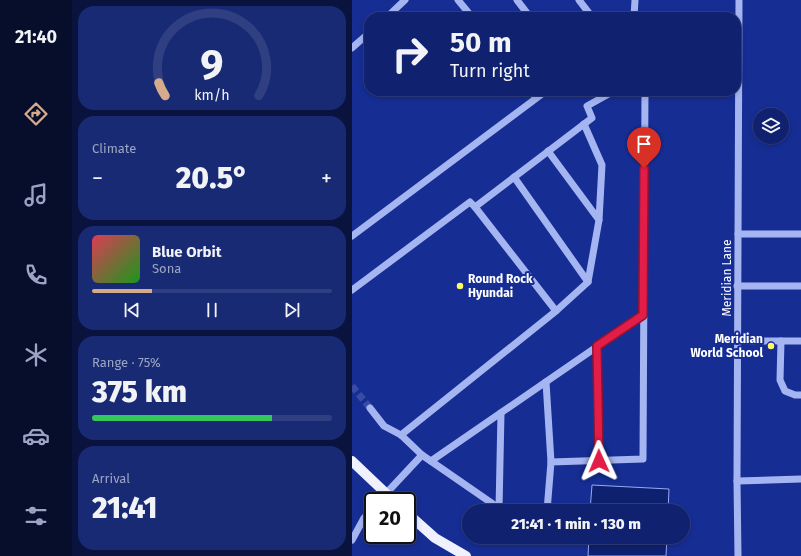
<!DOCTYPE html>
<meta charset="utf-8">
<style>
:root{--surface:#10226f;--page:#192a74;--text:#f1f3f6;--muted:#9ca4c3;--line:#303f82;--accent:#d6ab8b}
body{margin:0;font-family:"Fira Sans",sans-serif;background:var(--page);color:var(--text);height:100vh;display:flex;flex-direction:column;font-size:15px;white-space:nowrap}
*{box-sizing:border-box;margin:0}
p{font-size:13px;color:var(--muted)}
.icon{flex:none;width:22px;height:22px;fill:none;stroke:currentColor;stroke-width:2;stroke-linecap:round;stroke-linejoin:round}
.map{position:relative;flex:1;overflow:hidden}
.drawer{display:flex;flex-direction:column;gap:6px;padding:6px;background:#09133d;width:280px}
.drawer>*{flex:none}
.guide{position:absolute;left:12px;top:12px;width:377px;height:84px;border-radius:16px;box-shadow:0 2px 6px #0003,0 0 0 1px var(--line);background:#10226f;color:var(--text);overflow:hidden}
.buttons{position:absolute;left:401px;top:108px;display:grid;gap:8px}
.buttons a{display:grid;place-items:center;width:36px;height:36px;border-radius:50%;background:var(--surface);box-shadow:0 2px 6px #0003,0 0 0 1px var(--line);font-size:20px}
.speed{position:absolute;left:12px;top:492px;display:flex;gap:8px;font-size:20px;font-weight:700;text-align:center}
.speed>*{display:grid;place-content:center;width:52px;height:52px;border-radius:50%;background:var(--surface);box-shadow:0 2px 6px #0003,0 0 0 1px var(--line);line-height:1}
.speed .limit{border:2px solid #111;border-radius:6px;background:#fff;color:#111}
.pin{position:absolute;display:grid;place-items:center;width:34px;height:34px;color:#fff;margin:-41px -17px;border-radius:50% 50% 50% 0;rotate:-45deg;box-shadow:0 0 4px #0007}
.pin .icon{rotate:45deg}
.me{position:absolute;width:44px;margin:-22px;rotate:359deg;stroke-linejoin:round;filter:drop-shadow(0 0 3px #0008)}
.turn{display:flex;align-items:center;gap:14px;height:84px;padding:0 20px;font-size:18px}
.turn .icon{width:52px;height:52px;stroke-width:2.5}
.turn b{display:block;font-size:28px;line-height:34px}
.big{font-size:30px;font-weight:800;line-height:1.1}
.drawer .widget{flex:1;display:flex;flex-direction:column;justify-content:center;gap:6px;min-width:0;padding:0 14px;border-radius:16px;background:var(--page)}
.drawer .dial{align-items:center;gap:0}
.dial svg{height:104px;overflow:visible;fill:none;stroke:var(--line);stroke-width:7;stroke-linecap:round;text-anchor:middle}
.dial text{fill:var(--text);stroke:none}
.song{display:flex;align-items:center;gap:12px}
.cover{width:48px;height:48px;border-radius:6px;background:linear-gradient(135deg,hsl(350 70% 55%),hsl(120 70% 35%))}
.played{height:4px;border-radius:2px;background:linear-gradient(90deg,var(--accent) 25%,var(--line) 25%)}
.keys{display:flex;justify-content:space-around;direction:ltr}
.heat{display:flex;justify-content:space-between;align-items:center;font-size:22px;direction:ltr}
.charge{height:6px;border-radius:3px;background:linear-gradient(90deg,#34c759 75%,var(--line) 0)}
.trip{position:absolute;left:110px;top:504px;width:228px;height:40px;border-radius:20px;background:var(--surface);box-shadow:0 2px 6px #0003,0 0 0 1px var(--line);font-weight:800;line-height:40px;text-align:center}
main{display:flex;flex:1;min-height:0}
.menu{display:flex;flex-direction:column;width:72px;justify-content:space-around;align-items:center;background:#060e2c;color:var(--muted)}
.menu .icon{width:28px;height:28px}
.menu .on{color:var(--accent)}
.menu b{font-size:18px;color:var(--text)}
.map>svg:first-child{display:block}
.water{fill:#0e2070;stroke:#97abf4}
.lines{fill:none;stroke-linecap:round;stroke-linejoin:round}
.minor-tunnel{stroke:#394ca4;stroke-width:7;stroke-dasharray:7 3.5;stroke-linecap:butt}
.minor{stroke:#a5b5f1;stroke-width:7}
.major{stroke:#eff1ff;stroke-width:10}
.route-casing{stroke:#92132f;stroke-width:10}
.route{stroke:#e11d48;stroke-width:7}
.poi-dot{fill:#fff965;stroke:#162d94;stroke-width:1.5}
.labels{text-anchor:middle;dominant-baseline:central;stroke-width:4;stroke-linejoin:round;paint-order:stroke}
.street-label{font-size:12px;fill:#fff;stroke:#162d94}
.poi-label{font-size:12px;font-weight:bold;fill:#fff;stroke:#162d94;text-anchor:start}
</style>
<main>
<nav class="menu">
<b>21:40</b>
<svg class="icon on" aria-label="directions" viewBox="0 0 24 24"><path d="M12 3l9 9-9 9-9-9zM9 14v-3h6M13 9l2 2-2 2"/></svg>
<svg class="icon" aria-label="music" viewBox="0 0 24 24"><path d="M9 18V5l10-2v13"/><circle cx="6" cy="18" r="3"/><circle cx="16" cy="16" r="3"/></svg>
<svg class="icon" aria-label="phone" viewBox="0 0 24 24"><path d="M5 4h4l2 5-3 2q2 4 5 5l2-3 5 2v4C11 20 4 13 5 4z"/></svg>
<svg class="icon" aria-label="climate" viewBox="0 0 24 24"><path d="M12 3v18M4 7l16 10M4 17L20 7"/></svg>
<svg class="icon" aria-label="car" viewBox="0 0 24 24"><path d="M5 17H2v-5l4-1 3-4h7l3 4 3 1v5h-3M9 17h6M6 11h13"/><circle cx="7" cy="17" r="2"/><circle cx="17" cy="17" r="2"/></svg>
<svg class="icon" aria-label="filters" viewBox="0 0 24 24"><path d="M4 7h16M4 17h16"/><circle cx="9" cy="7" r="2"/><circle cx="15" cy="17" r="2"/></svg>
</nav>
<section class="drawer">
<div class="widget dial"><svg viewBox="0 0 100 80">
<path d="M14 69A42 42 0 1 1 86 69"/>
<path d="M14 69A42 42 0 0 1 9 59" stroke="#d6ab8b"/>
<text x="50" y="56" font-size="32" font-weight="700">9</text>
<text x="50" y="72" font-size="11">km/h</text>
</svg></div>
<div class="widget"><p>Climate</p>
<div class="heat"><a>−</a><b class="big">20.5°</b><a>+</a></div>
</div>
<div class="widget">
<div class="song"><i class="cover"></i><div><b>Blue Orbit</b><p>Sona</p></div></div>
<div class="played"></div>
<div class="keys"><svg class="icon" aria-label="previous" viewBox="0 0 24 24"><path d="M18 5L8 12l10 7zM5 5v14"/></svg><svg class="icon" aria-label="pause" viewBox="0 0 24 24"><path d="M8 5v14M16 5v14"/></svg><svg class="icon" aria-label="next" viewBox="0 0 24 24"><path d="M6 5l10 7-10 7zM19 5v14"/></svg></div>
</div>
<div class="widget"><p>Range · 75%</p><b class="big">375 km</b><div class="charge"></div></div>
<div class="widget"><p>Arrival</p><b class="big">21:41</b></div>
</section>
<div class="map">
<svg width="449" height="556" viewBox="0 0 449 556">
<rect width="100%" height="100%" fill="#162d94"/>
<g class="water">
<polygon points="240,485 317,489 316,511 238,511"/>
<polygon points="237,537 315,537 314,556 236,556"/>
</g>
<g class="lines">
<polyline class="minor-tunnel" points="0,386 18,408"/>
<g class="minor">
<polyline points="106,0 120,17"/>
<polyline points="165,0 178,17"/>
<polyline points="227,0 240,17"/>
<polyline points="35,17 53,0"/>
<polyline points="282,17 283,0"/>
<polyline points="0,48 17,33"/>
<polyline points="179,91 184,98"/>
<polyline points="232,124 250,165 247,220"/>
<polyline points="162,177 236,282 247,220 196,151"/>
<polyline points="386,234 449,234"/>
<polyline points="0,236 194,91"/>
<polyline points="385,286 449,286"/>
<polyline points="0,290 118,202 123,207 240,118 235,106 262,91"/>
<polyline points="204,311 236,282"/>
<polyline points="385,341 449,341"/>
<polyline points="429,341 428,380 433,391 443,395 449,395"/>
<polyline points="245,346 247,461"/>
<polyline points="194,382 199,462"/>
<polyline points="18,408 32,426 49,435 70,455 151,511"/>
<polyline points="49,435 204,311 123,207"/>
<polyline points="79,461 291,315"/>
<polyline points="385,481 449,479"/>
<polyline points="27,501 70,455"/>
<polyline points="147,509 149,413"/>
<polyline points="195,511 199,462 291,459 293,91"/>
<polyline points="0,540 12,518 21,508"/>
<polyline points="386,556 385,481 387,0"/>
</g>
<g class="major">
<polyline points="0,461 42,501"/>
<polyline points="55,513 83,538 114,556"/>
</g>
</g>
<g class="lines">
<defs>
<polyline id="route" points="247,461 245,346 291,315 292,168"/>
</defs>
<use href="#route" class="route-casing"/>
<use href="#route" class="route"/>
</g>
<g class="poi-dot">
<circle cx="108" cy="286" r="4"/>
<circle cx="419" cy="346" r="4"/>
</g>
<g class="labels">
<g class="street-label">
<text transform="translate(375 278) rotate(-90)">Meridian Lane</text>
</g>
<g class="poi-label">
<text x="116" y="279">Round Rock<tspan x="116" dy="14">Hyundai</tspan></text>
<text x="411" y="339" text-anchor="end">Meridian<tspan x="411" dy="14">World School</tspan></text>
</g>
</g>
</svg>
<div class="buttons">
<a><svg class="icon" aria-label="layers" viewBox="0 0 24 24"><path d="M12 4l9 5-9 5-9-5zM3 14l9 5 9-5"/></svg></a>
</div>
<div class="speed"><div class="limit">20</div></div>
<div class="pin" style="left:292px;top:168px;background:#d93025"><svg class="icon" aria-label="arrive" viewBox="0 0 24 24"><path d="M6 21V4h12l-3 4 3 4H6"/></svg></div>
<svg class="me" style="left:247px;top:461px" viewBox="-20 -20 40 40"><path d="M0-17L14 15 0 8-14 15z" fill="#e11d48" stroke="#fff" stroke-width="4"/></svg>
<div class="trip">21:41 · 1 min · 130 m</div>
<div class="guide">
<div class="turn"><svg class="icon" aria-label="right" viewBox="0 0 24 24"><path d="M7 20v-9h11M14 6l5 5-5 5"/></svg><div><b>50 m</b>Turn right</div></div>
</div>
</div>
</main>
